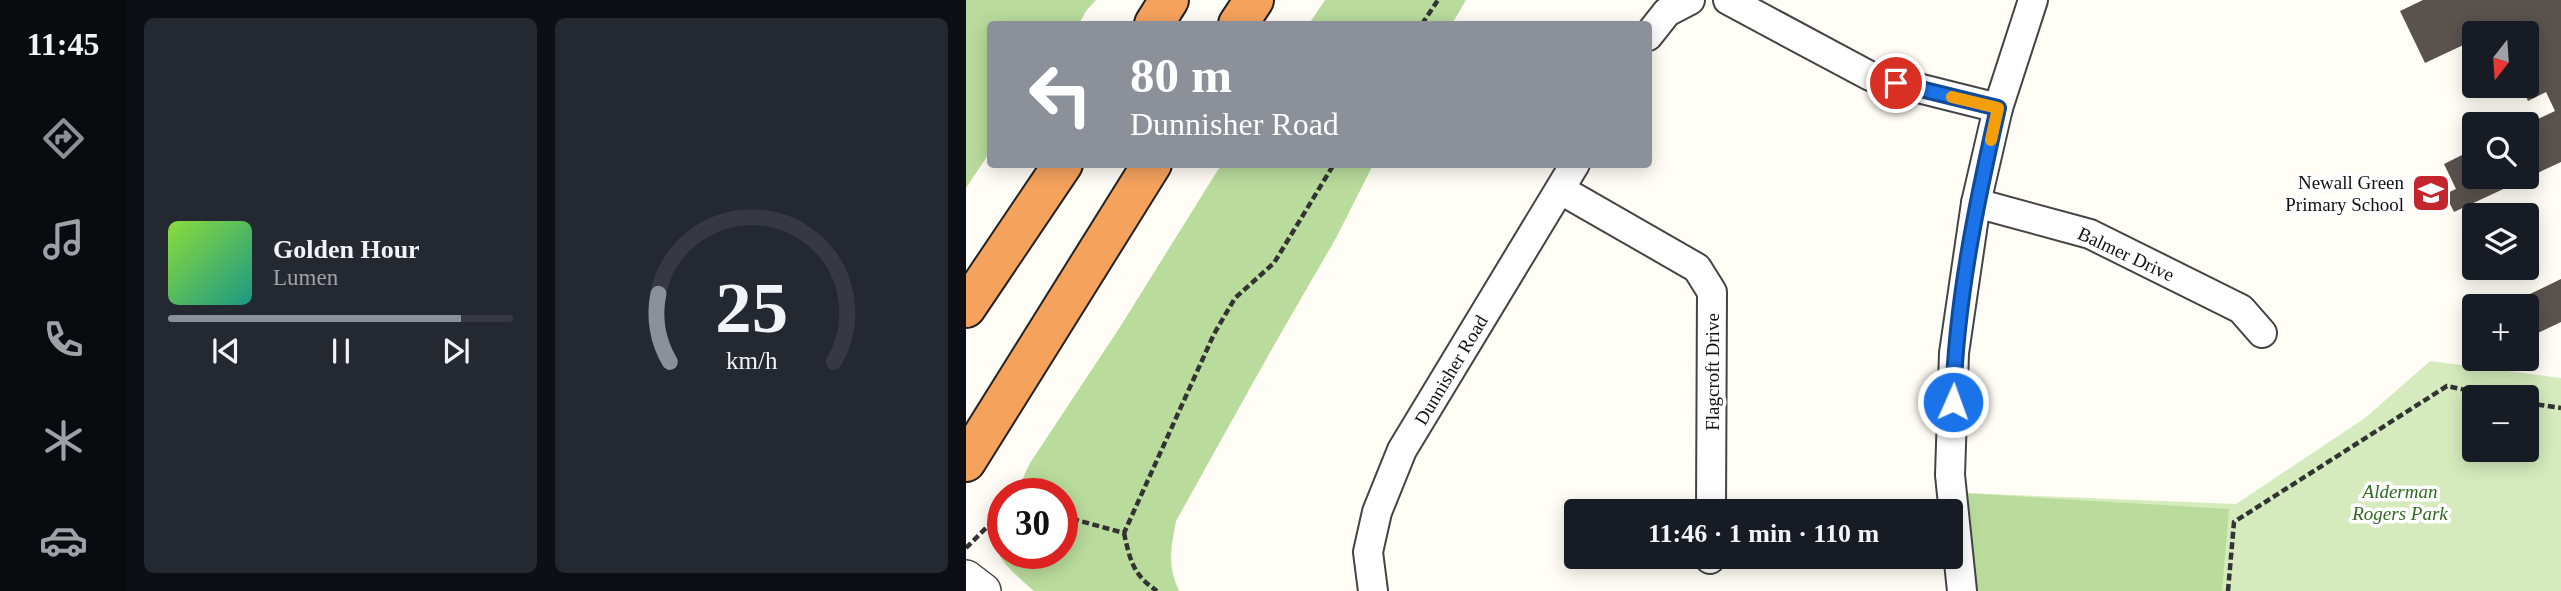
<!DOCTYPE html>
<meta charset="utf-8">
<style>
:root{--surface:#171b24;--page:#242831;--text:#f1f3f6;--muted:#9ea1a6;--line:#363941;--accent:#8c9099}
body{margin:0;font-family:Georgia,serif;background:var(--page);color:var(--text);height:100vh;display:flex;flex-direction:column;font-size:26px;white-space:nowrap}
*{box-sizing:border-box;margin:0}
p{font-size:23px;color:var(--muted)}
.icon{flex:none;width:38px;height:38px;fill:none;stroke:currentColor;stroke-width:2;stroke-linecap:round;stroke-linejoin:round}
.map{position:relative;flex:1;overflow:hidden}
.drawer{display:flex;flex-direction:column;gap:18px;padding:18px;background:#0d0f14;width:840px}
.drawer>*{flex:none}
.hud{position:absolute;left:21px;top:21px;width:665px;height:147px;border-radius:7px;box-shadow:0 4px 18px #0003;background:#8c9099;color:#fff;overflow:hidden}
.needle{width:46px;rotate:197deg}
.tools{position:absolute;left:1496px;top:21px;display:grid;gap:14px}
.tools a{display:grid;place-items:center;width:77px;height:77px;border-radius:7px;background:var(--surface);box-shadow:0 4px 18px #0003;font-size:35px}
.speed{position:absolute;left:21px;top:478px;display:flex;gap:14px;font-size:35px;font-weight:700;text-align:center}
.speed>*{display:grid;place-content:center;width:91px;height:91px;border-radius:50%;background:var(--surface);box-shadow:0 4px 18px #0003;line-height:1}
.speed .limit{border:10px solid #d22;background:#fff;color:#111}
.pin{position:absolute;display:grid;place-items:center;width:60px;height:60px;color:#fff;margin:-30px;border:4px solid #fff;border-radius:50%;box-shadow:0 2px 7px #0007}
.me{position:absolute;width:77px;margin:-38px;rotate:2deg;stroke-linejoin:round;filter:drop-shadow(0 0 5px #0008)}
.turn{display:flex;align-items:center;gap:24px;height:147px;padding:0 28px;font-size:32px}
.turn .icon{width:91px;height:91px;stroke-width:2.5}
.turn b{display:block;font-size:49px;line-height:60px}
.drawer .card{flex:1;display:flex;flex-direction:column;justify-content:center;gap:10px;min-width:0;padding:0 24px;border-radius:10px;background:var(--page)}
.drawer .dial{align-items:center;gap:0}
.dial svg{height:182px;overflow:visible;fill:none;stroke:var(--line);stroke-width:7;stroke-linecap:round;text-anchor:middle}
.dial text{fill:var(--text);stroke:none}
.song{display:flex;align-items:center;gap:21px}
.cover{width:84px;height:84px;border-radius:10px;background:linear-gradient(135deg,hsl(90 70% 55%),hsl(170 70% 35%))}
.played{height:7px;border-radius:4px;background:linear-gradient(90deg,var(--accent) 85%,var(--line) 85%)}
.keys{display:flex;justify-content:space-around;direction:ltr}
.drawer .tiles{flex:1;display:grid;gap:18px;grid-template-columns:repeat(2,1fr)}
.trip{position:absolute;left:598px;top:499px;width:399px;height:70px;border-radius:7px;background:var(--surface);box-shadow:0 4px 18px #0003;font-weight:600;line-height:70px;text-align:center}
main{display:flex;flex:1;min-height:0}
.menu{display:flex;flex-direction:column;width:126px;justify-content:space-around;align-items:center;background:#090b0e;color:var(--muted)}
.menu .icon{width:49px;height:49px}
.menu .on{color:var(--accent)}
.menu b{font-size:32px;color:var(--text)}
.map>svg:first-child{display:block}
.green{fill:#d5ebbd;fill-rule:evenodd}
.forest{fill:#b9dc9c}
.building{fill:#5a524d}
.lines{fill:none;stroke-linecap:round;stroke-linejoin:round}
.minor-casing{stroke:#444;stroke-width:32}
.tertiary-casing{stroke:#444;stroke-width:38}
.motorway-casing{stroke:#222;stroke-width:42}
.path{stroke:#333;stroke-width:4.5;stroke-dasharray:7 3.5;stroke-linecap:butt}
.minor{stroke:#fff;stroke-width:28}
.tertiary{stroke:#fff;stroke-width:35}
.motorway{stroke:#f5a25d;stroke-width:38}
.route-casing{stroke:#114b97;stroke-width:18}
.route{stroke:#1a73e8;stroke-width:12}
.slow{stroke:#f59e0b;stroke-width:12}
.labels{text-anchor:middle;dominant-baseline:central;stroke-width:7;stroke-linejoin:round;paint-order:stroke}
.poi-label{font-size:19px;fill:#111;stroke:#fff;text-anchor:end}
.street-label{font-size:19px;fill:#111;stroke:#fff}
.park-label{font-size:19px;font-style:italic;fill:#2f6b1f;stroke:#fff}
</style>
<main>
<nav class="menu">
<b>11:45</b>
<svg class="icon on" aria-label="directions" viewBox="0 0 24 24"><path d="M12 3l9 9-9 9-9-9zM9 14v-3h6M13 9l2 2-2 2"/></svg>
<svg class="icon" aria-label="music" viewBox="0 0 24 24"><path d="M9 18V5l10-2v13"/><circle cx="6" cy="18" r="3"/><circle cx="16" cy="16" r="3"/></svg>
<svg class="icon" aria-label="phone" viewBox="0 0 24 24"><path d="M5 4h4l2 5-3 2q2 4 5 5l2-3 5 2v4C11 20 4 13 5 4z"/></svg>
<svg class="icon" aria-label="climate" viewBox="0 0 24 24"><path d="M12 3v18M4 7l16 10M4 17L20 7"/></svg>
<svg class="icon" aria-label="car" viewBox="0 0 24 24"><path d="M5 17H2v-5l4-1 3-4h7l3 4 3 1v5h-3M9 17h6M6 11h13"/><circle cx="7" cy="17" r="2"/><circle cx="17" cy="17" r="2"/></svg>
</nav>
<section class="drawer">
<div class="tiles">
<div class="card">
<div class="song"><i class="cover"></i><div><b>Golden Hour</b><p>Lumen</p></div></div>
<div class="played"></div>
<div class="keys"><svg class="icon" aria-label="previous" viewBox="0 0 24 24"><path d="M18 5L8 12l10 7zM5 5v14"/></svg><svg class="icon" aria-label="pause" viewBox="0 0 24 24"><path d="M8 5v14M16 5v14"/></svg><svg class="icon" aria-label="next" viewBox="0 0 24 24"><path d="M6 5l10 7-10 7zM19 5v14"/></svg></div>
</div>
<div class="card dial"><svg viewBox="0 0 100 80">
<path d="M14 69A42 42 0 1 1 86 69"/>
<path d="M14 69A42 42 0 0 1 9 39" stroke="#8c9099"/>
<text x="50" y="56" font-size="32" font-weight="700">25</text>
<text x="50" y="72" font-size="11">km/h</text>
</svg></div>
</div>
</section>
<div class="map">
<svg width="1595" height="591" viewBox="0 0 1595 591">
<rect width="100%" height="100%" fill="#fffdf5"/>
<path class="green" d="M1464 361 1595 378V591H1006L997 493 1270 504 1399 418ZM1508 397H1561V450H1508Z"/>
<g class="forest">
<polygon points="0,0 130,0 120,11 113,24 24,24 24,152 0,188"/>
<polygon points="359,0 500,0 486,24 343,24"/>
<path d="M255 165H407L370 238 303 354 210 521C205 548 201 565 213 591H68C59 583 37 565 33 554 30 546 33 528 37 521V553H96V494L50 493 64 463 154 327Z"/>
<polygon points="997,493 1263,509 1256,591 1006,591"/>
</g>
<g class="building">
<polygon points="1457,0 1595,0 1595,162 1488,212 1479,194 1490,189 1478,164 1508,149 1508,177 1561,177 1561,124 1589,111 1580,92 1562,101 1555,86 1561,86 1561,33 1530,33 1528,30 1522,33 1508,33 1508,40 1459,63 1434,11"/>
<polygon points="1595,279 1595,322 1561,338 1561,306 1539,306"/>
</g>
<g class="lines">
<defs>
<g id="minor">
<polyline points="762,0 904,76 1032,108"/>
<polyline points="682,36 701,12 724,0"/>
<polyline points="595,190 731,268 746,292 745,511"/>
<polyline points="1010,203 1124,234 1275,309 1296,333"/>
<polyline points="744,559 744,556"/>
<polyline points="407,591 402,552 411,512 436,450 609,164"/>
<polyline points="996,591 984,475 988,353 1010,203 1032,108 1067,0"/>
</g>
<polyline id="tertiary" points="0,578 17,591"/>
<g id="motorway">
<polyline points="188,24 203,0"/>
<polyline points="272,24 288,0"/>
<polyline points="0,308 97,164"/>
<polyline points="0,462 186,164"/>
</g>
</defs>
<use href="#minor" class="minor-casing"/>
<use href="#tertiary" class="tertiary-casing"/>
<use href="#motorway" class="motorway-casing"/>
<g class="path">
<polyline points="456,24 472,0"/>
<polyline points="1561,403 1595,408"/>
<polyline points="96,516 158,533 248,334 269,298 308,263 368,164"/>
<path d="M158 533C164 560 167 575 191 591"/>
<polyline points="0,548 37,511"/>
<polyline points="1262,591 1268,522 1481,386 1533,397"/>
</g>
<use href="#minor" class="minor"/>
<use href="#tertiary" class="tertiary"/>
<use href="#motorway" class="motorway"/>
</g>
<g class="lines">
<defs>
<path id="route" d="M930 83 1032 108C1010 205 990 302 987 402"/>
</defs>
<use href="#route" class="route-casing"/>
<use href="#route" class="route"/>
<polyline class="slow" points="986,97 1032,108 1025,140"/>
</g>
<defs>
<symbol id="school-square" viewBox="-11 -11 22 22"><rect x="-9" y="-9" width="18" height="18" rx="4" fill="#c4262e" stroke="#fff"/><path d="M0-5L7-2L0 1L-7-2ZM-4 1L0 2.5L4 1V4Q0 6-4 4Z" fill="#fff"/></symbol>
</defs>
<g fill-rule="evenodd">
<use href="#school-square" x="1443" y="171" width="44" height="44"/>
</g>
<g class="labels">
<g class="poi-label">
<text x="1438" y="182">Newall Green<tspan x="1438" dy="22">Primary School</tspan></text>
</g>
<g class="street-label">
<text transform="translate(1160 254) rotate(25)">Balmer Drive</text>
<text transform="translate(485 370) rotate(-59)">Dunnisher Road</text>
<text transform="translate(746 372) rotate(-90)">Flagcroft Drive</text>
</g>
<g class="park-label">
<text x="1434" y="491">Alderman<tspan x="1434" dy="22">Rogers Park</tspan></text>
</g>
</g>
</svg>
<div class="tools">
<a><svg class="needle" viewBox="-14 -14 28 28"><path d="M0-13l5 13h-10z" fill="#e53935"/><path d="M0 13l5-13h-10z" fill="#9ea1a6"/></svg></a>
<a><svg class="icon" aria-label="search" viewBox="0 0 24 24"><circle cx="10" cy="10" r="6"/><path d="M15 15l6 6"/></svg></a>
<a><svg class="icon" aria-label="layers" viewBox="0 0 24 24"><path d="M12 4l9 5-9 5-9-5zM3 14l9 5 9-5"/></svg></a>
<a>+</a>
<a>−</a>
</div>
<div class="speed"><div class="limit">30</div></div>
<div class="pin" style="left:930px;top:83px;background:#d93025"><svg class="icon" aria-label="arrive" viewBox="0 0 24 24"><path d="M6 21V4h12l-3 4 3 4H6"/></svg></div>
<svg class="me" style="left:987px;top:402px" viewBox="-20 -20 40 40"><circle r="17" fill="#1a73e8" stroke="#fff" stroke-width="3"/><path d="M0-11L8 9 0 5-8 9z" fill="#fff"/></svg>
<div class="trip">11:46 · 1 min · 110 m</div>
<div class="hud">
<div class="turn"><svg class="icon" aria-label="left" viewBox="0 0 24 24"><path d="M17 20v-9H6M10 6l-5 5 5 5"/></svg><div><b>80 m</b>Dunnisher Road</div></div>
</div>
</div>
</main>
